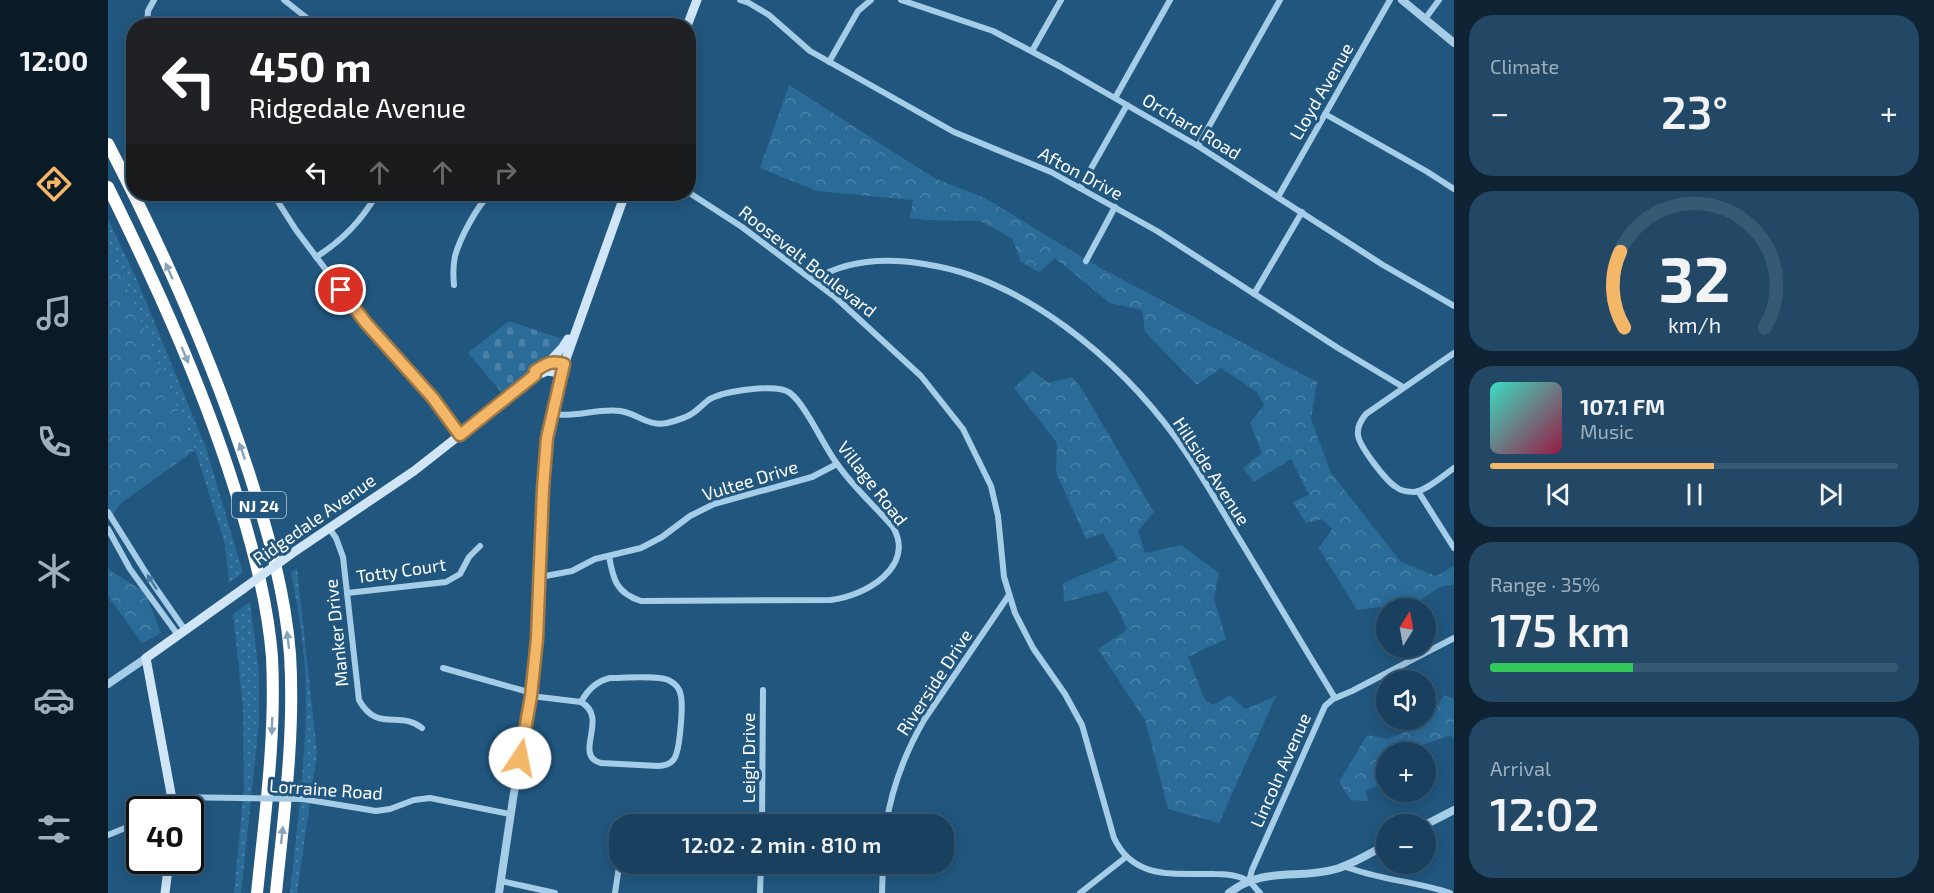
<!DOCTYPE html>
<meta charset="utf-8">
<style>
:root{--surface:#19415f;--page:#224865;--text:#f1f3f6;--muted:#9fafbd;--line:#375a74;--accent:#f4b767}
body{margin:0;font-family:"Exo 2",sans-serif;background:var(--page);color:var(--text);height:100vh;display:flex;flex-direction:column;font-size:22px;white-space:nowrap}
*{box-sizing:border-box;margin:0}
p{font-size:20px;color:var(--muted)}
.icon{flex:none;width:33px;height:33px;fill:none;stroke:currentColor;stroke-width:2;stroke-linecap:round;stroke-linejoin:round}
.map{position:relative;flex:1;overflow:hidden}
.sheet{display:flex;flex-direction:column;gap:15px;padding:15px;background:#0e2434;width:480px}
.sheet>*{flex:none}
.guide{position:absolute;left:18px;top:18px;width:570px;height:183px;border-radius:24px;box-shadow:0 3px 15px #0003,0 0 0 2px var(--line);background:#202124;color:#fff;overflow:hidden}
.needle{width:39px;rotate:11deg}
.buttons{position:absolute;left:1268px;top:598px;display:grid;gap:12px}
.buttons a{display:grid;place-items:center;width:60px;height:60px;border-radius:50%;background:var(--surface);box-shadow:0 3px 15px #0003,0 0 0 2px var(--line);font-size:30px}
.speed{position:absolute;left:18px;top:796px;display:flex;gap:12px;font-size:30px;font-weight:700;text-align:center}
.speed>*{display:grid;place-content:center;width:78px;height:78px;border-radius:50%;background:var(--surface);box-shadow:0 3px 15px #0003,0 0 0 2px var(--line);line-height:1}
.speed .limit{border:3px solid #111;border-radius:9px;background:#fff;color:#111}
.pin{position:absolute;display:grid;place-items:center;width:51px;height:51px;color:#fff;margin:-26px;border:3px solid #fff;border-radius:50%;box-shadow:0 2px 6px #0007}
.me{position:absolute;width:66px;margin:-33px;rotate:11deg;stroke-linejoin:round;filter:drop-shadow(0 0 4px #0008)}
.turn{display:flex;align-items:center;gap:21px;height:126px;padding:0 24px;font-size:27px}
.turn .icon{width:78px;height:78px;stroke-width:2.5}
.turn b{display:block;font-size:42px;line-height:51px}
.lanes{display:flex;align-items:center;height:57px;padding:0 24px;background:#0003;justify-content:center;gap:30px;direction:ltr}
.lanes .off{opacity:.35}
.big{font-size:45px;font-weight:600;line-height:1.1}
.sheet .widget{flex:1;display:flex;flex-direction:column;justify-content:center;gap:9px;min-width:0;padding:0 21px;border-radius:24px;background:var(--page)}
.sheet .dial{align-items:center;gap:0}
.dial svg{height:156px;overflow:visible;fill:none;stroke:var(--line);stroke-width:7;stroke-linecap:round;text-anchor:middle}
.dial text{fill:var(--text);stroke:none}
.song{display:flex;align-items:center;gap:18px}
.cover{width:72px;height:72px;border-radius:9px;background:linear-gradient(135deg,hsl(170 70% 55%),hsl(340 70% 35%))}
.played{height:6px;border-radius:3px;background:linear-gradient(90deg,var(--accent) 55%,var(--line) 55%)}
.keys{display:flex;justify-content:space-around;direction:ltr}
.heat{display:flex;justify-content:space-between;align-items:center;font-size:33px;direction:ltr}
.charge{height:9px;border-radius:4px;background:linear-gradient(90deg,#34c759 35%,var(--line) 0)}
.trip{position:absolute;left:501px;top:814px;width:345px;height:60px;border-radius:24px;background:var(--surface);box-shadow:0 3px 15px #0003,0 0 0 2px var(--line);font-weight:600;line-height:60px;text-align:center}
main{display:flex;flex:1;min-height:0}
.tab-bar{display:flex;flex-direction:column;width:108px;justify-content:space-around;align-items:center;background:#0a1a26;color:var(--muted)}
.tab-bar .icon{width:42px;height:42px}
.tab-bar .active{color:var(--accent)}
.tab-bar b{font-size:27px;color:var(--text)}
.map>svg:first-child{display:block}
.grass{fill:url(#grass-dots)}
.forest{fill:url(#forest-crowns)}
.cemetery{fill:url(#cemetery-stones)}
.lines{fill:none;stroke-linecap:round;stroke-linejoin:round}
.minor{stroke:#a6cde7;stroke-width:6}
.tertiary{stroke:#a6cde7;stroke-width:8}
.secondary{stroke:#d0e6f6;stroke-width:9}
.motorway{stroke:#fff;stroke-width:12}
.minor-bridge{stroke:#a6cde7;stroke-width:6}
.secondary-bridge{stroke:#d0e6f6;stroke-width:9}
.oneway{fill:#85a3b9}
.oneway2{fill:#497a9e}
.route-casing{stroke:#9f7743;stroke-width:15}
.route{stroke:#f4b767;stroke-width:10}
.labels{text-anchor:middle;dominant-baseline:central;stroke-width:6;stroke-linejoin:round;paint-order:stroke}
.shield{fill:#21577f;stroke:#bccdd9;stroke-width:1.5}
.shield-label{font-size:16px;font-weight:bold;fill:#fff}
.street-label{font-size:18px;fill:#fff;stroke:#21577f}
</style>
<main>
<nav class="tab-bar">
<b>12:00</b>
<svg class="icon active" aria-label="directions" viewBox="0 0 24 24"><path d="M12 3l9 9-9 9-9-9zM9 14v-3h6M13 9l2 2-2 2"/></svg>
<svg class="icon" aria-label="music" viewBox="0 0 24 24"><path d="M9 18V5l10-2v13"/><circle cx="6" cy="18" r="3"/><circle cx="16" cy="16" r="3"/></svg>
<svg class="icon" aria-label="phone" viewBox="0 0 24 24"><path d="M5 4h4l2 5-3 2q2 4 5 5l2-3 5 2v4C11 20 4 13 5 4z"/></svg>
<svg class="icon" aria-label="climate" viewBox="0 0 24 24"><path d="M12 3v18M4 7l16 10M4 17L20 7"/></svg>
<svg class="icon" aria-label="car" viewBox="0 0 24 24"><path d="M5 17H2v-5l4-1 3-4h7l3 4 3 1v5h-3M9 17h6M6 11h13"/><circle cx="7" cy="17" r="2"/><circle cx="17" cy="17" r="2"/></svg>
<svg class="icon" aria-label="filters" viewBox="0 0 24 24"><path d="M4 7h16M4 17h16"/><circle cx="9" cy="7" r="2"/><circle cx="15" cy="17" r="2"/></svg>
</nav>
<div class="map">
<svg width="1346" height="893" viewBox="0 0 1346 893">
<defs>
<pattern id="grass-dots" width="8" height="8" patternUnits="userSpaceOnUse" patternTransform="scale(1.5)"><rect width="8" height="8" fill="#2b6b98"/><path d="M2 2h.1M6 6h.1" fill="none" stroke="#4b81a7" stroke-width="1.8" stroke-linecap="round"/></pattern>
<pattern id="forest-crowns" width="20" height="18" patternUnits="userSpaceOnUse" patternTransform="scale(1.5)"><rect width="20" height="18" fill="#2b6b98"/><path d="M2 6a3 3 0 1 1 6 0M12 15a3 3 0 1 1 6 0" fill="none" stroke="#4b81a7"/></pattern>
<pattern id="cemetery-stones" width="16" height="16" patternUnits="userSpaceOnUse" patternTransform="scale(1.5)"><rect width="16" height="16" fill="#2b6b98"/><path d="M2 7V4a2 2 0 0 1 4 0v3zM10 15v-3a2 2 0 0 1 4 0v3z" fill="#4b81a7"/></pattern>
</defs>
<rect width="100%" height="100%" fill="#21577f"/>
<g class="grass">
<polygon points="0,219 29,280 98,448 135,573 121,583 117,544 87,450 0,243"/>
<path d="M189 568 209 753 189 893H182C189 828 198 762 198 696 198 655 191 613 183 573Z"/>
<polygon points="142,602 151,673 151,723 133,893 126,893 136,788 135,707 125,614"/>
</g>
<g class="forest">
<polygon points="681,85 826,178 877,198 987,265 1209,382 1203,419 1223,473 1293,562 1328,576 1346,566 1346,584 1332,587 1309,602 1249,610 1211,548 1224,529 1214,519 1198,523 1185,502 1201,495 1183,459 1146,482 1135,468 1154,453 1142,423 1156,405 1149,392 1113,368 1089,385 1037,332 1034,310 1002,303 947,258 931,272 913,262 904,238 872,221 817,220 802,218 805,200 709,191 652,168"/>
<polygon points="0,243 87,450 13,503 0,522"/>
<polygon points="924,371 941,383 964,377 974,389 1046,512 1030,531 1037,553 1073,545 1111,573 1106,598 1118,639 1080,657 1097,700 1105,705 1122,695 1137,709 1168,696 1111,823 1060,809 1037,720 990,649 1019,630 1011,611 999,591 956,602 955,583 1010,560 995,533 978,539 948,472 949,443 906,388"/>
<polygon points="0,567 1,570 37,592 53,633 34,643 0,596"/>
<polygon points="1336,695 1346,699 1346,739 1343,735 1299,750 1297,753 1278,753 1278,781 1258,791 1260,801 1243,800 1231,782 1259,735 1279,739 1319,723"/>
</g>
<polygon class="cemetery" points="401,321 454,339 452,346 394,393 360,353"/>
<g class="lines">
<g class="minor">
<polyline points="176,0 209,26"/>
<polyline points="632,0 641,3 661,15 702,51 846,132 943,172 1049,231 1230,348 1295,387"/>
<polyline points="793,0 885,31 951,66 1090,146 1275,265 1346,306"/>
<polyline points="1317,19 1331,0"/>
<polyline points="39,26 40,11 46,0"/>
<polyline points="924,51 953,0"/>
<polyline points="721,62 750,11 763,0"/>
<polyline points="1007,98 1062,0"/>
<polyline points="1217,114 1318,171 1346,189"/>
<polyline points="1090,146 1172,0"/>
<polyline points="972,188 1019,105"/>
<path d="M580 192 634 227 727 297 813 376 855 429 883 486 890 516 896 577 907 613 925 648 957 694 974 725 1006 838C1026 881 1068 873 1107 874 1119 874 1133 875 1143 883 1146 886 1149 890 1152 893"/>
<polyline points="165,194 188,230 258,323 325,398 352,435"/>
<polyline points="1170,197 1282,0"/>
<path d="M208 257C235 240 253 221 269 194"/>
<polyline points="978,261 1007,207"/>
<path d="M706 280C738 260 779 258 816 264 915 278 1011 360 1068 438 1094 474 1115 513 1138 550 1168 600 1197 649 1227 698"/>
<path d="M346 285C345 275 345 266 347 256 352 238 369 206 382 194"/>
<polyline points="1146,294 1194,212"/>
<path d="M1346 353 1258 414C1253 420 1249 426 1250 435 1251 446 1278 481 1288 487 1293 491 1300 492 1306 492 1318 491 1336 475 1346 468"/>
<path d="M444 414C467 418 489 408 512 411 529 413 540 427 559 423 567 421 578 418 585 413 591 409 596 403 602 399 617 391 669 383 682 393 698 405 716 447 730 465 746 488 767 506 785 527 808 567 757 596 723 600L533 601C508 593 505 579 501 556"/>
<polyline points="1310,491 1346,548"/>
<polyline points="0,512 45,584 77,630"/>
<path d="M221 528 228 538 235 557 251 700C269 733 292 710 314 728"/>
<polyline points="0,529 22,569 70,635"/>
<polyline points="432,577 464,571 487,559 533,548 554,537 582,516 606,504 704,477 729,464"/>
<polyline points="239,593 338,582 352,574 361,557 372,546"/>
<polyline points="335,668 424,693"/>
<path d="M502 678C515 678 553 675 562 681 568 684 572 689 573 696 575 707 572 751 566 759 562 765 556 766 550 766L493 763C464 755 502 718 473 702 479 691 489 681 502 678Z"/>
<polyline points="423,696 473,702"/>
<polyline points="64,797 132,798"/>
<polyline points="195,799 268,811 282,809 306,800 322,798 402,814"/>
<polyline points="654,825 655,690"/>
<path d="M778 825C784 787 797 753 816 720L901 595"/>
<polyline points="0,835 32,822"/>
<path d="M1236 866C1270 880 1307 881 1342 893"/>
<polyline points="393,881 447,893"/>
<polyline points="1141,881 1144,870 1217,706 1225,699 1244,691 1346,638"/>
<polyline points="507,893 512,860"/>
<polyline points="652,893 653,864"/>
<polyline points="774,893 775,864"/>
<polyline points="972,893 1018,857"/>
</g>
<g class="tertiary">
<polyline points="1294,0 1346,43"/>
<polyline points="0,684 38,658"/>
<polyline points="1317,825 1346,810"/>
<polyline points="391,893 405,799 426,672 431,619 436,460 441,425 453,373"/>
<path d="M1121 893C1156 866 1190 880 1228 869 1245 864 1262 853 1278 845"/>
</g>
<g class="secondary">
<polyline points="579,26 589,0"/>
<polyline points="440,363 455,347 460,339"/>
<polyline points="183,554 306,471 427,376 439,371 453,373 517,194"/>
<polyline points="66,810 38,658 135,589"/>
<polyline points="57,893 61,861"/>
</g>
<g class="motorway">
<path d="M0 144C55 249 104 360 141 473 160 532 177 592 182 654 187 734 176 814 168 893"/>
<path d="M0 187C51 290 99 396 132 506 147 556 160 606 164 657 168 736 157 815 149 893"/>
</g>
<polyline class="minor-bridge" points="132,798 195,799"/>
<polyline class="secondary-bridge" points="135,589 183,554"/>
</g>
<defs><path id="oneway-solid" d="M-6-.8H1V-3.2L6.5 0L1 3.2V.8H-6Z" transform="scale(1.5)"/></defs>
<g class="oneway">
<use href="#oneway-solid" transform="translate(61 271) rotate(-114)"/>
<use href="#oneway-solid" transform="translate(77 355) rotate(67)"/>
<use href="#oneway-solid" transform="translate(134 451) rotate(-109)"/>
<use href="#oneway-solid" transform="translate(180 640) rotate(-97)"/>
<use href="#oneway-solid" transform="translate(164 726) rotate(92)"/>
<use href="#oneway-solid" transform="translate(174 835) rotate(-84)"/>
</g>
<use class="oneway2" href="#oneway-solid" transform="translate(44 582) rotate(-123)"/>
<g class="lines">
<defs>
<path id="route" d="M233 290 258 323 325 398 352 435 427 375V371C438 364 443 360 456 364L439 438 435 488 429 639 423 696 412 758"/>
</defs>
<use href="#route" class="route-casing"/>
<use href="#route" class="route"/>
</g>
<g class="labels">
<rect class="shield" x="124" y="492" width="54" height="26" rx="4.5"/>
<g class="shield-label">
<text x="151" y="505">NJ 24</text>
</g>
<g class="street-label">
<text transform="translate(1213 91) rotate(-60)">Lloyd Avenue</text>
<text transform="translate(1084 126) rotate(31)">Orchard Road</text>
<text transform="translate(973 173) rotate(28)">Afton Drive</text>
<text transform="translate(700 261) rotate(38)">Roosevelt Boulevard</text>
<text transform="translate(1104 471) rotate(57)">Hillside Avenue</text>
<text transform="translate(642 480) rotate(-17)">Vultee Drive</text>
<text transform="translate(765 483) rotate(52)">Village Road</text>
<text transform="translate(206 519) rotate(-35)">Ridgedale Avenue</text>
<text transform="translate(293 570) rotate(-8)">Totty Court</text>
<text transform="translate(228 633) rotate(-96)">Manker Drive</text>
<text transform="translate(826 682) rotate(-57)">Riverside Drive</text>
<text transform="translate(640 758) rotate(-90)">Leigh Drive</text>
<text transform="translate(1172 770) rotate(-66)">Lincoln Avenue</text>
<text transform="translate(218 789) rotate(4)">Lorraine Road</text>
</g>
</g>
</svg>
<div class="buttons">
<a><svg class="needle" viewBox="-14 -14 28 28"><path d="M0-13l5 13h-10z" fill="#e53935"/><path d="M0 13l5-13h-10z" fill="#9fafbd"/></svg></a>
<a><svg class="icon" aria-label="sound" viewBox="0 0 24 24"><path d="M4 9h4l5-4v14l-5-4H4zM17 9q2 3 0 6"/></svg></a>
<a>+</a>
<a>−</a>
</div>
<div class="speed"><div class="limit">40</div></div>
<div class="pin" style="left:233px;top:290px;background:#d93025"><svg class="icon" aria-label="arrive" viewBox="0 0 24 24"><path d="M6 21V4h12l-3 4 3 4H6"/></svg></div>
<svg class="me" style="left:412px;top:758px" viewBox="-20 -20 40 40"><circle r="19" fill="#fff"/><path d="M0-13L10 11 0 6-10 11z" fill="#f4b767"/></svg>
<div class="trip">12:02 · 2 min · 810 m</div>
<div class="guide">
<div class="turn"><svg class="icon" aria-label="left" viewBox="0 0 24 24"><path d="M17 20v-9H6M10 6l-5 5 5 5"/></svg><div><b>450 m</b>Ridgedale Avenue</div></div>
<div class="lanes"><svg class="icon" aria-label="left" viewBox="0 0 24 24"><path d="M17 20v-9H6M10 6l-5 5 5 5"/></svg><svg class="icon off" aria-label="ahead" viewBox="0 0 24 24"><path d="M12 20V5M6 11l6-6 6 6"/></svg><svg class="icon off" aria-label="ahead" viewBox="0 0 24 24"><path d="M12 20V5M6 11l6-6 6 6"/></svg><svg class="icon off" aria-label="right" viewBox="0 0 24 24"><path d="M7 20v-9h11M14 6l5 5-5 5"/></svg></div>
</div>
</div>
<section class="sheet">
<div class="widget"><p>Climate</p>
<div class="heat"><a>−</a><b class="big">23°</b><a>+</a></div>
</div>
<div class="widget dial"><svg viewBox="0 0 100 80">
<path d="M14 69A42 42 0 1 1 86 69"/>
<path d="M14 69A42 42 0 0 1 12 30" stroke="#f4b767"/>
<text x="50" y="56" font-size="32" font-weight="700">32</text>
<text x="50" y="72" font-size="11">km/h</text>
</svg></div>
<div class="widget">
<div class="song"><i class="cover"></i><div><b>107.1 FM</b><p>Music</p></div></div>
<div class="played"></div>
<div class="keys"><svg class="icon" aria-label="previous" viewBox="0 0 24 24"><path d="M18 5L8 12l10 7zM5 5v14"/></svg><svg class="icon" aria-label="pause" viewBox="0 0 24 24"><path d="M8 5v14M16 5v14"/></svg><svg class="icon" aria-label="next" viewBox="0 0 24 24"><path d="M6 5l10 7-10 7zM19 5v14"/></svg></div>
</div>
<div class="widget"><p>Range · 35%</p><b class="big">175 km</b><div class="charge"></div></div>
<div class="widget"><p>Arrival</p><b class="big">12:02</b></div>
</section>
</main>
